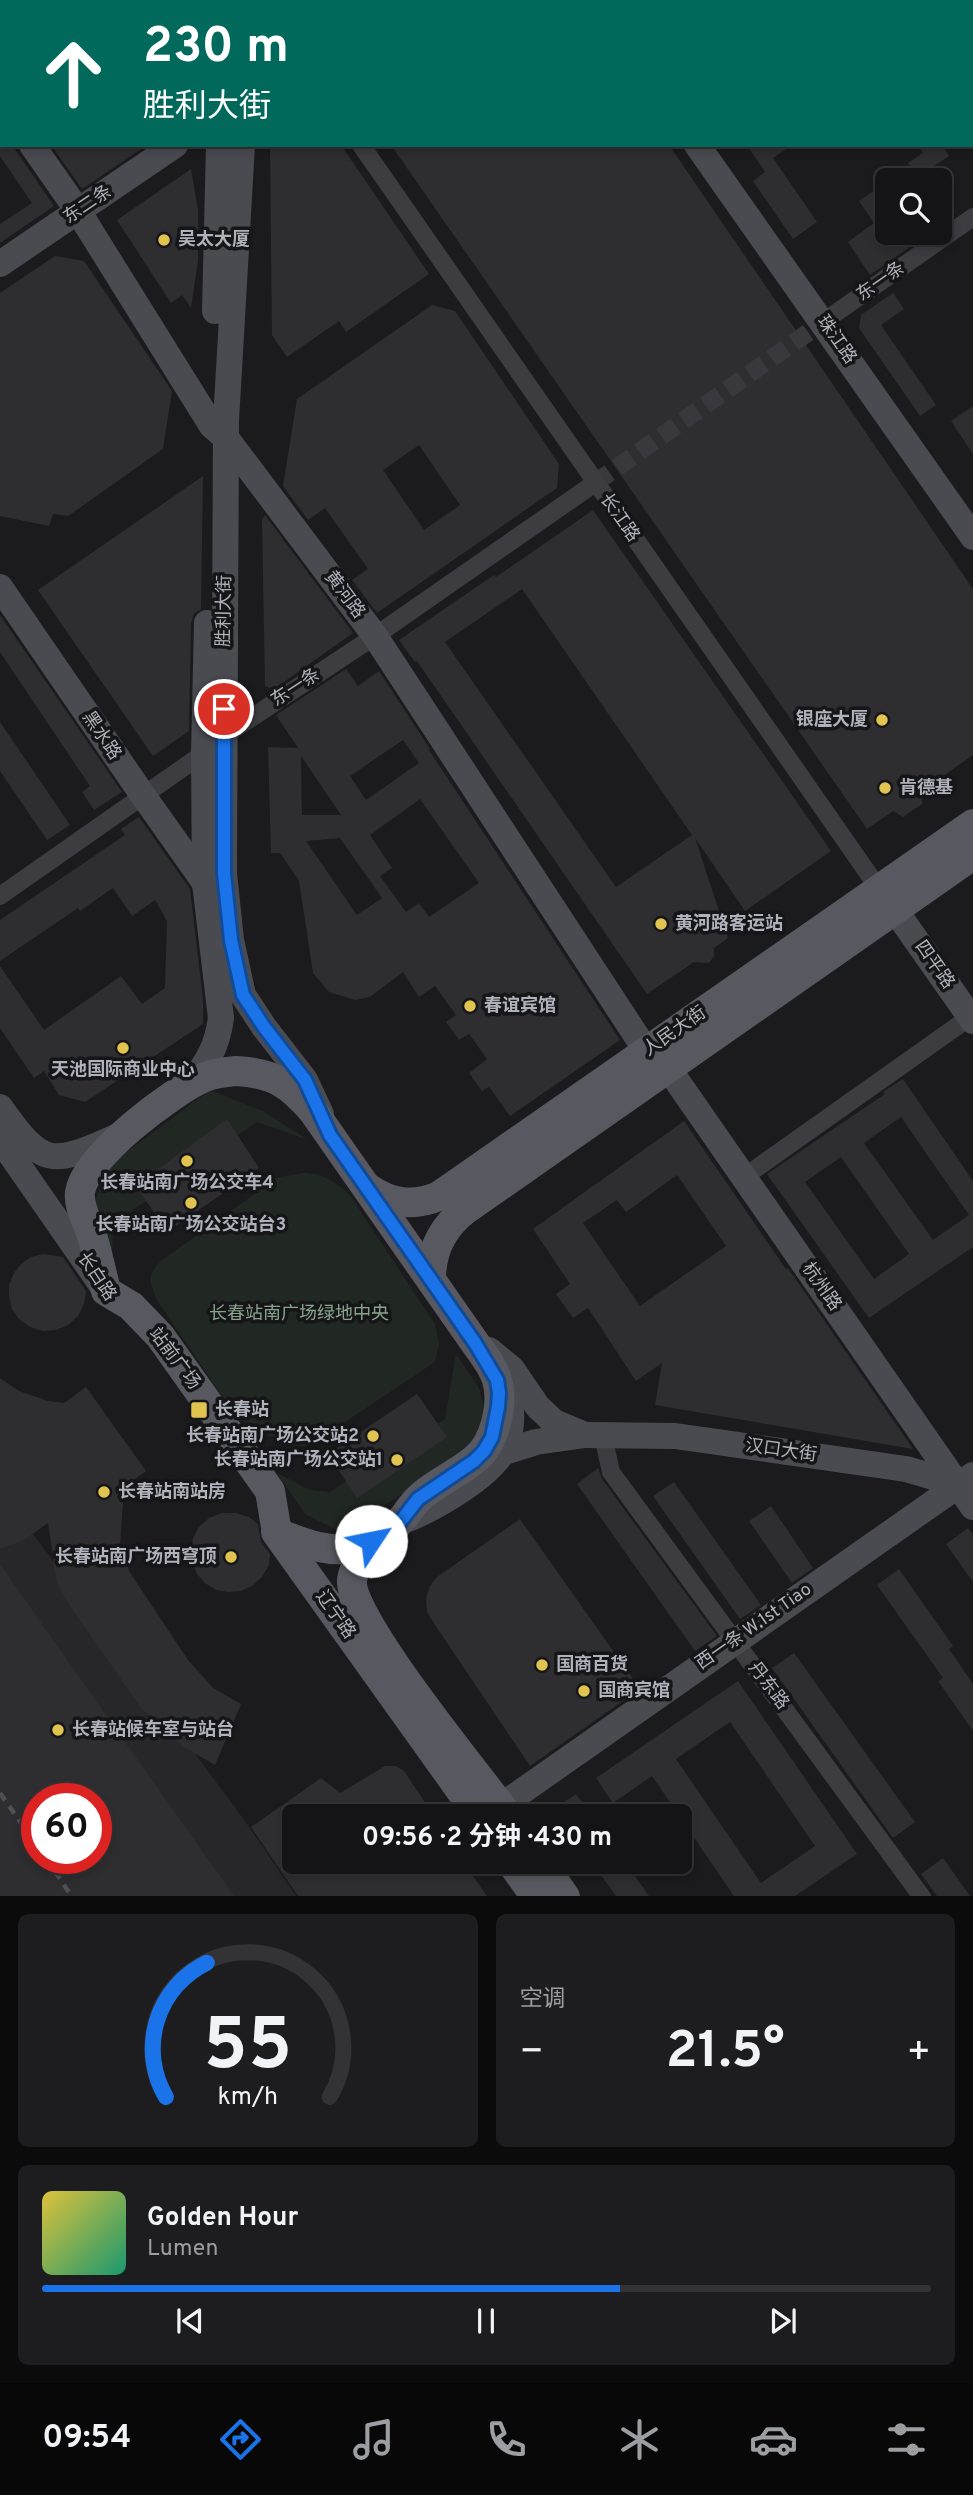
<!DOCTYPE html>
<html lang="zh">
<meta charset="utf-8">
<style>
:root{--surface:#141416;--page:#1d1d1f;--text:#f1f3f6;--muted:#9d9ea1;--line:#333335;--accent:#1a73e8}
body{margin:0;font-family:Overpass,"Noto Sans SC",sans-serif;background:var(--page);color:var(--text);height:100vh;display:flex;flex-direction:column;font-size:26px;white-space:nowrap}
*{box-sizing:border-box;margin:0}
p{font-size:23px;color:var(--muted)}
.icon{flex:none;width:38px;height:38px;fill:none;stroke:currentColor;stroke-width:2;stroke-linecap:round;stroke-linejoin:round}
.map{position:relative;height:1896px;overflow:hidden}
.details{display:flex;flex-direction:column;gap:18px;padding:18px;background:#0b0b0c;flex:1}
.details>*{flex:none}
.top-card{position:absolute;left:0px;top:0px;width:973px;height:147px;box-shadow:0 4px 10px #0003,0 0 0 2px var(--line);background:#00695c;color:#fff;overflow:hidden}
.buttons{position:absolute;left:875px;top:168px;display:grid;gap:14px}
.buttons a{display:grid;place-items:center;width:77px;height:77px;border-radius:10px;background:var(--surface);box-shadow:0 4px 10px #0003,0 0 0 2px var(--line);font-size:35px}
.speed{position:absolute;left:21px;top:1783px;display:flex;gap:14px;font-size:35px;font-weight:700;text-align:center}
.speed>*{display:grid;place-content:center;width:91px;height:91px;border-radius:50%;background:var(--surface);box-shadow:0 4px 10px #0003,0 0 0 2px var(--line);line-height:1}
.speed .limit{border:10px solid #d22;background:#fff;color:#111}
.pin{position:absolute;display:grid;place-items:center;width:60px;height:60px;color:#fff;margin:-30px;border:4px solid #fff;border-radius:50%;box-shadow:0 2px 7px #0007}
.me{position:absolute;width:77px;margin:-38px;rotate:56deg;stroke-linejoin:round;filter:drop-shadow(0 0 5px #0008)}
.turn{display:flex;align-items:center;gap:24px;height:147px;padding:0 28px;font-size:32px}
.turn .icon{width:91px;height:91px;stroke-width:2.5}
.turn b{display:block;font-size:49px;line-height:60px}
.big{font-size:52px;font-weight:700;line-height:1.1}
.details .tile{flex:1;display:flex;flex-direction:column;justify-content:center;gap:10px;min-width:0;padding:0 24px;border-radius:10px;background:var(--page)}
.details .dial{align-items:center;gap:0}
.dial svg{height:182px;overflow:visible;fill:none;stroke:var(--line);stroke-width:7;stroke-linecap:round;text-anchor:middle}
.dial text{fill:var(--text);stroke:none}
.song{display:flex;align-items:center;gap:21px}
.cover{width:84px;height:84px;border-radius:10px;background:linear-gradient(135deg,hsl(50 70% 55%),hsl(160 70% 35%))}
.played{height:7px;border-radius:4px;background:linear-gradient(90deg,var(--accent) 65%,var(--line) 65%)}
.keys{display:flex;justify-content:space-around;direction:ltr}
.heat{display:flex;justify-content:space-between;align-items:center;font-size:38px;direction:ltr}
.details .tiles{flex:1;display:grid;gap:18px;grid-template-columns:1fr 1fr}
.tile:last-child{grid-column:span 2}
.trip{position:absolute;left:282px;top:1804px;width:410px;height:70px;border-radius:10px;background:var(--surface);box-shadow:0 4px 10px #0003,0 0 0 2px var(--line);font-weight:700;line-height:70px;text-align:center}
.tab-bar{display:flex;height:112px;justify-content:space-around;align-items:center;background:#080809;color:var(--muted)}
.tab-bar .icon{width:49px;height:49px}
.tab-bar .current{color:var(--accent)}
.tab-bar b{font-size:32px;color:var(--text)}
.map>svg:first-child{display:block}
.built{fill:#27272a;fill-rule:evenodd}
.green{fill:#212723}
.building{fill:#2e2e31;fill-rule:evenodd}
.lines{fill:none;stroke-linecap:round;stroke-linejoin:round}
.street-tunnel{stroke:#39393d;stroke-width:18;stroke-dasharray:18 9;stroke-linecap:butt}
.street{stroke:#3c3c41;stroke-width:18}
.secondary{stroke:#4a4b51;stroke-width:26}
.primary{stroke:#585960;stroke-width:30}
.rail{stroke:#4f5056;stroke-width:4.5;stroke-dasharray:9 7;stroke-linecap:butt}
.route-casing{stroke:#114b97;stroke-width:18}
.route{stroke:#1a73e8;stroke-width:12}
.poi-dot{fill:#e1c34f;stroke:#161618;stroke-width:2.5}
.labels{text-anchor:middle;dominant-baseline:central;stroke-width:7;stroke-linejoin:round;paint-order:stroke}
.street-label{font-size:18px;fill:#afb1bb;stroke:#161618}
.poi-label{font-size:18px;font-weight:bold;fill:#afb1bb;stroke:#161618;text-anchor:start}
.park-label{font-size:18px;fill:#88a48d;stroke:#161618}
</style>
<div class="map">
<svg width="973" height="1897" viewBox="0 0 973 1897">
<rect width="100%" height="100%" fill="#1b1b1d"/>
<path class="built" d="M0 1489 250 1828 296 1896H0ZM37 1799H96V1858H37Z"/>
<g class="green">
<polygon points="210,1090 263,1111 308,1140 257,1122 113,1224 112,1263 95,1201 108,1166"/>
<path d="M303 1173C323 1173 335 1182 350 1195L435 1324 439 1344 435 1362 309 1446H294L270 1436 237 1418 157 1300C149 1279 146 1277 162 1260L277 1178Z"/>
<polygon points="456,1354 479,1388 484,1408 478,1436 463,1455 352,1526 337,1530 305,1514 277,1473 310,1490 330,1492 445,1419"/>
</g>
<g class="building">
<polygon points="0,145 12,145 54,206 0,243 0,224 32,203 0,156"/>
<polygon points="51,145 147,145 82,189"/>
<polygon points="270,145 341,145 429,274 346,332 339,321 287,357 272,335"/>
<polygon points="391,145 669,145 973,589 973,755 923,790 922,804 903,817 893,811 867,829"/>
<polygon points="747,145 792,145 773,158 817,222 793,239 753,181 765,172"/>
<polygon points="918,145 942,145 949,156 918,177 908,163 923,153"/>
<polygon points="191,169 198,210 198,260 191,308 182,295 171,303 117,220"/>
<polygon points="882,185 887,192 887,233 897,233 908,248 870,275 848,242 874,223 859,201"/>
<polygon points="55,256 84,261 172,391 163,449 68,516 53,514 49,526 0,516 0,293"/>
<polygon points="893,293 904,309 881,325 936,405 920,416 859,328 861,315"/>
<path d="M432 305 455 311 559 464 557 488 377 613 352 580 368 569 325 508 308 520 283 486 297 399ZM419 445 460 505 424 530 383 470Z"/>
<polygon points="973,406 973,454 951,421"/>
<polygon points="203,476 201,609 194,614 191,623 189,731 153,756 38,590"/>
<path d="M593 510 831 851 745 911 695 838 728 938 714 948V956L709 963 694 962 647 994 417 661 415 662 399 640 494 575 496 577ZM522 589 692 835 616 887 445 642Z"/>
<polygon points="265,515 353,633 274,689 265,686 262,520"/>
<polygon points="0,615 122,792 94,810 82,792 90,786 0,652"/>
<path d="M346 669 358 686 379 671 430 749 429 750 620 1040 510 1116 489 1087 482 1091 469 1073 487 1059 469 1034 459 1040 446 1022 456 1015 435 986 419 997 403 972 370 997 355 1000 329 992 313 973 299 881 280 853H271L268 747 298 748 276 715ZM403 740 419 763 366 800 350 776ZM301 756 341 815H302ZM420 799 479 883 429 917 419 903 406 912 380 876 392 868 370 835ZM340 838 382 898 357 915 306 841Z"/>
<polygon points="0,722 70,825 47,840 0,771"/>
<polygon points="139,817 190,889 203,999 203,1024 85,1102 59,1095 44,1071 34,1078 0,1028 0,966 44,1030 121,976 142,1004 165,988 167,921 155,900 132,916 113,888 80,911 78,908 0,961 0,920 125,835 121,829"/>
<path d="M903 1079 973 1181V1247L869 1318 767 1174 885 1094 883 1092ZM901 1117 969 1215 933 1240 864 1143ZM841 1157 909 1254 874 1279 805 1182Z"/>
<polygon points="227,1119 259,1168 166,1233 154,1216 156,1215 135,1186"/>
<path d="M684 1121 786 1269 788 1268 913 1449 655 1405 662 1363 636 1381 588 1308 573 1318 556 1294 570 1284 533 1229ZM677 1175 726 1246 640 1306 583 1223 617 1200 626 1212Z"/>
<polygon points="43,1254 63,1257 86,1291 84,1304 78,1316 68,1325 56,1330 43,1331 30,1327 19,1319 12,1309 9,1297 9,1285 14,1273 21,1264 31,1257"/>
<polygon points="0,1378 19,1391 48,1401 64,1403 86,1387 146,1471 124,1487 120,1547 129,1571 188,1660 213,1688 241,1704 215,1765 182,1746 141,1708 66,1600 57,1583 48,1523 24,1540 0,1549"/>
<polygon points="417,1394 447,1437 357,1498 328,1454"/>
<polygon points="598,1468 602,1479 717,1636 695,1651 577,1484"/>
<polygon points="674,1482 761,1605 740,1619 653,1496"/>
<polygon points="771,1506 813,1568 792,1583 749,1521"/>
<polygon points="222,1513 236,1513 249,1517 258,1524 261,1542 270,1554 269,1565 262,1577 252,1586 241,1591 228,1592 216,1590 205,1583 197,1574 192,1563 191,1550 193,1538 199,1527 209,1518"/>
<polygon points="520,1519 640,1689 530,1766 435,1625 427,1612 426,1598 430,1586 437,1577"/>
<polygon points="968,1528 973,1534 973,1582 946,1544"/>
<path d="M0 1564 46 1630 234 1896H0ZM37 1799H96V1858H37Z"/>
<polygon points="899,1569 953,1646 949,1649 973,1684 973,1731 938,1681 943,1678 877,1585"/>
<polygon points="794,1653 915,1822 893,1838 772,1668"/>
<path d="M738 1681 857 1854 795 1896H734L652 1776 613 1803 596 1778ZM730 1722 815 1846 761 1883 676 1759Z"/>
<polygon points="385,1766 396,1766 404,1771 434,1816 294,1816 294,1862 463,1862 487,1896 298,1896 251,1827 321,1778 340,1793"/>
<polygon points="576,1794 592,1816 559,1816 554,1809"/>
<polygon points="943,1858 970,1896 937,1896 921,1874"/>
<polygon points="592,1862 625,1862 649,1896 616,1896"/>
</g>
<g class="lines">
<polyline class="street-tunnel" points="595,483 823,322"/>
<g class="street">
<polyline points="361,145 879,889"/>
<polyline points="823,322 973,217"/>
<polyline points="0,896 204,753 224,736 375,636 595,483"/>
<polyline points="744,1177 970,1017"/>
<polyline points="603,1436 611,1472 922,1897"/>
</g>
<g class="secondary">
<polyline points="219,0 219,2"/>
<polyline points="261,0 262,2"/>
<polyline points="594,0 595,2"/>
<polyline points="947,0 948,2"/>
<polyline points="377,2 379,0"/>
<polyline points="971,35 973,38"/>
<polyline points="0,99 2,102"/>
<polyline points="32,145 78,211 212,426 227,439 375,636 647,1052"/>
<polyline points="242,145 226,421 224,873 231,940 243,995 264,1027 305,1080 321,1114"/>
<polyline points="697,145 973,537"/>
<polyline points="0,264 175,145"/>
<polyline points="215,311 219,145"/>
<polyline points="0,587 142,794 205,883"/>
<polyline points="895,910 973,1021"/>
<polyline points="668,1068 973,1507"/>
<path d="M191 1084C208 1061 217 1047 221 1018L205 883 204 753 207 623"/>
<path d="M0 1107C43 1168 51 1166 118 1136"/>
<polyline points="0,1139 103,1287"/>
<polyline points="489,1350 512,1369 538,1407 554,1422 585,1435 536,1442 501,1453"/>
<polyline points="585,1435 675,1436 906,1469 964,1486"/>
<path d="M400 1522C429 1512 477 1484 497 1460 513 1442 513 1415 509 1392"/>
<polyline points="501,1806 973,1475"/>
</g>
<g class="primary">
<path d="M236 1071C273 1073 289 1083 313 1111L475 1343C483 1354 493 1366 497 1380 504 1404 495 1443 475 1459 458 1474 434 1483 418 1499 411 1506 407 1514 401 1520 391 1531 370 1545 355 1548 327 1553 303 1543 277 1533L270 1491 160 1336 131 1306 106 1291C102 1274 98 1256 93 1239 89 1224 78 1208 80 1192 85 1157 172 1091 205 1077 215 1073 225 1072 236 1071Z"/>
<path d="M368 1188C391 1204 413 1207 439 1196L973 824"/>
<path d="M431 1279C431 1250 443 1227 465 1210L973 855"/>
<polyline points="276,1532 479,1816"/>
<path d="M371 1541C364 1553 354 1566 352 1580 348 1618 480 1777 508 1816"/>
<polyline points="511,1862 536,1897"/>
<polyline points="541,1862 565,1897"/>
</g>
<g class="rail">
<polyline points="0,1793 37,1846"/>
<polyline points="46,1858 72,1897"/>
</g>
</g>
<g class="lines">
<defs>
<polyline id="route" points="224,709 224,873 231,940 243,995 264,1027 305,1080 330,1135 475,1343 497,1380 499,1393 498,1407 492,1437 484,1451 474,1461 418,1499 400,1522 371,1541"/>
</defs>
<use href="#route" class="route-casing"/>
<use href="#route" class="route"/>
</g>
<g class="poi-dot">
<circle cx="164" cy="240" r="7"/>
<circle cx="882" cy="720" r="7"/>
<circle cx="885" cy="788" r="7"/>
<circle cx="661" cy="924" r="7"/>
<circle cx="470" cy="1006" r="7"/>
<circle cx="123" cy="1048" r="7"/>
<circle cx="187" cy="1161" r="7"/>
<circle cx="191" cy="1203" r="7"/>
<rect x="190" y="1401" width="18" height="18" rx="3.5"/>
<circle cx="373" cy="1436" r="7"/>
<circle cx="397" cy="1460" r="7"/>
<circle cx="104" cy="1492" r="7"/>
<circle cx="231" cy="1557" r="7"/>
<circle cx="542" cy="1665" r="7"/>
<circle cx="584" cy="1691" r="7"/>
<circle cx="58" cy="1730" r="7"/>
</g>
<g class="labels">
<g class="street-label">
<text transform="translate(88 205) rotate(-34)">东二条</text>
<text transform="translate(881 282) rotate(-35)">东一条</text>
<text transform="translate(836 340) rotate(55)">珠江路</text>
<text transform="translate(619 518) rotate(55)">长江路</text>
<text transform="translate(344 595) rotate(53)">黄河路</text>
<text transform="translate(225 611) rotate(-89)">胜利大街</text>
<text transform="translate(296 688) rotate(-33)">东一条</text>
<text transform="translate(101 736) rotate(56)">黑水路</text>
<text transform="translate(934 965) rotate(55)">四平路</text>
<text transform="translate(675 1032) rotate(-35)">人民大街</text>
<text transform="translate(96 1277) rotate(56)">长白路</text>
<text transform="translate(821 1287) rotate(55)">杭州路</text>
<text transform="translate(174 1359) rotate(53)">站前广场</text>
<text transform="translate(781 1451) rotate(8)">汉口大街</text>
<text transform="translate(335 1615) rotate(55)">辽宁路</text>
<text transform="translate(754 1627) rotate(-35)">西一条 W.1st Tiao</text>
<text transform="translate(768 1686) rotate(53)">丹东路</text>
</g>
<g class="poi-label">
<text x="178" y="240">吴太大厦</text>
<text x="868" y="720" text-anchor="end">银座大厦</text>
<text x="899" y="788">肯德基</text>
<text x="675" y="924">黄河路客运站</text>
<text x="484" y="1006">春谊宾馆</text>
<text x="123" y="1070" text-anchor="middle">天池国际商业中心</text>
<text x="187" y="1183" text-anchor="middle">长春站南广场公交车4</text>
<text x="191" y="1225" text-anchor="middle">长春站南广场公交站台3</text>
<text x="215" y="1410">长春站</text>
<text x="359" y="1436" text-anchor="end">长春站南广场公交站2</text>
<text x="383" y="1460" text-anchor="end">长春站南广场公交站1</text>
<text x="118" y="1492">长春站南站房</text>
<text x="217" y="1557" text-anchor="end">长春站南广场西穹顶</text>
<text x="556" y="1665">国商百货</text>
<text x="598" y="1691">国商宾馆</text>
<text x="72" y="1730">长春站候车室与站台</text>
</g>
<g class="park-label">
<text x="299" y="1314">长春站南广场绿地中央</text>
</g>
</g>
</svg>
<div class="buttons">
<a><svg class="icon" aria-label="search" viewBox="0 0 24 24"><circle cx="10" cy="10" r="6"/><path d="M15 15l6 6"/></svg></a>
</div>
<div class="speed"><div class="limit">60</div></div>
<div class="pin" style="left:224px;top:709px;background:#d93025"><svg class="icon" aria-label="arrive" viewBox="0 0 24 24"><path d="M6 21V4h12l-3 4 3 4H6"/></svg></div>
<svg class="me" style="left:371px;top:1541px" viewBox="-20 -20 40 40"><circle r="19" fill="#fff"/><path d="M0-13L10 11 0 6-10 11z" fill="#1a73e8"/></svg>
<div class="trip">09:56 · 2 分钟 · 430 m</div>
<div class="top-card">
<div class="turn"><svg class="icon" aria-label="ahead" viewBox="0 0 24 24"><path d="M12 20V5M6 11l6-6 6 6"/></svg><div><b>230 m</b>胜利大街</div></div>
</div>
</div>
<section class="details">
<div class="tiles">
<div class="tile dial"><svg viewBox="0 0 100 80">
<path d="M14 69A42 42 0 1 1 86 69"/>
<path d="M14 69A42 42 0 0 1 32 10" stroke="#1a73e8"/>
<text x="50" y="56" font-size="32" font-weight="700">55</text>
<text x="50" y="72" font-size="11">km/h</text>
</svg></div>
<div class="tile"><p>空调</p>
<div class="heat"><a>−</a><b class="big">21.5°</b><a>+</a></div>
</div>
<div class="tile">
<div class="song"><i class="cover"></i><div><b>Golden Hour</b><p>Lumen</p></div></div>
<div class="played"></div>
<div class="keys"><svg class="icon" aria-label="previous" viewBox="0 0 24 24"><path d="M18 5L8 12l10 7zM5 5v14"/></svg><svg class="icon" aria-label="pause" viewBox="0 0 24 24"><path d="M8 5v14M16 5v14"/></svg><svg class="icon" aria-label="next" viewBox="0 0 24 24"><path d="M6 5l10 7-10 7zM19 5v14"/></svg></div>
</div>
</div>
</section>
<nav class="tab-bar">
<b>09:54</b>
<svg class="icon current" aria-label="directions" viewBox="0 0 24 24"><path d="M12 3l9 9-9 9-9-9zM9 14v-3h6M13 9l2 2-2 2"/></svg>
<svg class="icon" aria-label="music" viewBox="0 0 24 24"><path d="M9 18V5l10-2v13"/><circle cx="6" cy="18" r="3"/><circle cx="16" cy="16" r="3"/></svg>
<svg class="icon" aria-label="phone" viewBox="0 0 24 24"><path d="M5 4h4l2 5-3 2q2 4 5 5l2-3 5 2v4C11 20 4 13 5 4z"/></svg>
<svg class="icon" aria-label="climate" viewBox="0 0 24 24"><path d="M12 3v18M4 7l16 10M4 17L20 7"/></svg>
<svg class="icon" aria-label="car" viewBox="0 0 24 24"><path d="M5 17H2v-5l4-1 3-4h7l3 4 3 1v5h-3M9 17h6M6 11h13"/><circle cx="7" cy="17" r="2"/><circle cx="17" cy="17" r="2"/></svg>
<svg class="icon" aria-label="filters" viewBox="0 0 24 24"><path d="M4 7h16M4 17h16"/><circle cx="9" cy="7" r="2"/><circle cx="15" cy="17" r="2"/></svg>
</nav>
